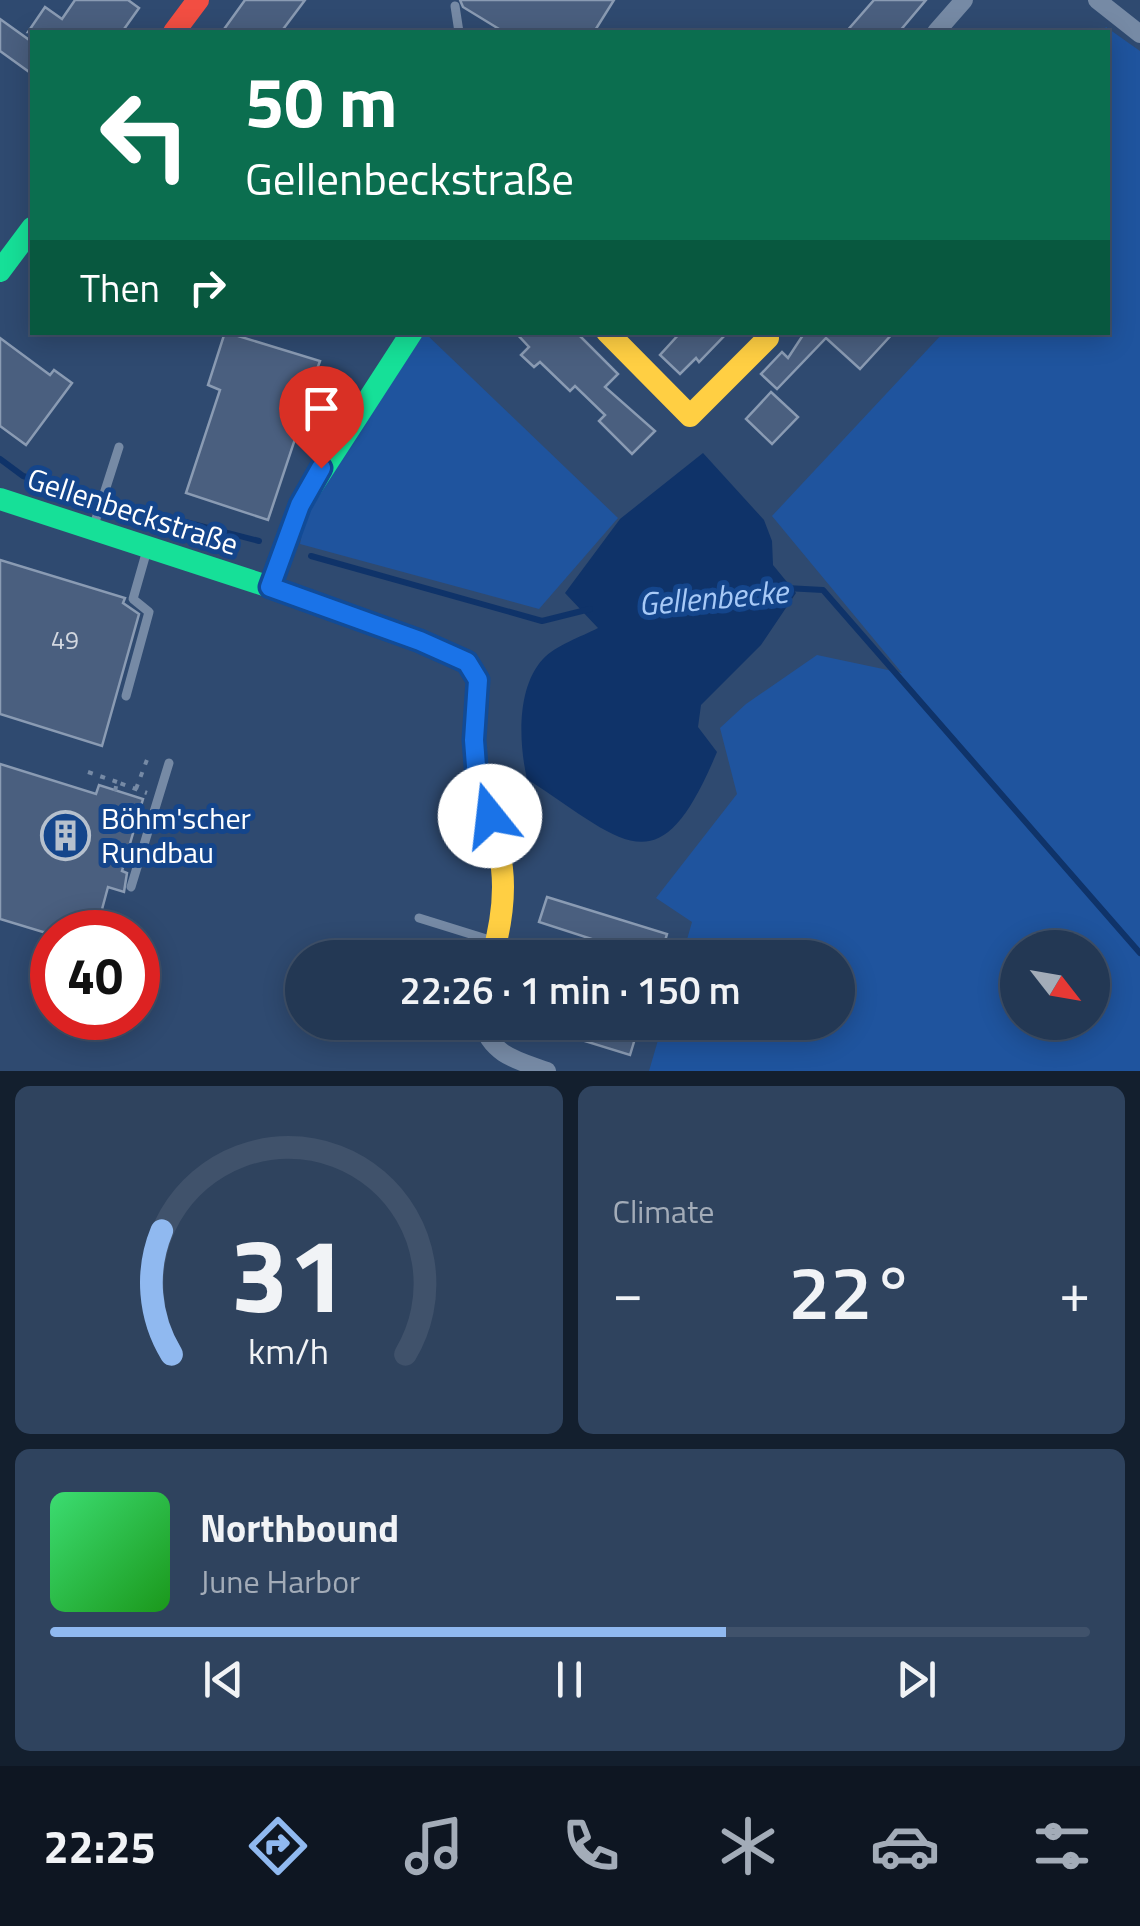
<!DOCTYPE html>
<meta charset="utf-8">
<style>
:root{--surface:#233854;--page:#2f435e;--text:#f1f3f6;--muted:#a3acb8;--line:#40526b;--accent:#90b9f0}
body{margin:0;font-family:"Titillium Web",sans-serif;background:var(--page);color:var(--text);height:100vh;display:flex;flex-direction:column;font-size:38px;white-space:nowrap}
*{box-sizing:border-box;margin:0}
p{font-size:32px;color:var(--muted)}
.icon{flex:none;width:55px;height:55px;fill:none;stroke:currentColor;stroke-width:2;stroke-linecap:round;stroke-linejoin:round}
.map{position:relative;height:1071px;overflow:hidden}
.panel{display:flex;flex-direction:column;gap:15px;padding:15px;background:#131f2e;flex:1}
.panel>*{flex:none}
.hud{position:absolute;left:30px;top:30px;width:1080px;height:305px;border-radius:0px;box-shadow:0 5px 25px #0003,0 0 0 2px var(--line);background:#0b6e4f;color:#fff;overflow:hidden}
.needle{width:65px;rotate:121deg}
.buttons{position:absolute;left:1000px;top:930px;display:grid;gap:20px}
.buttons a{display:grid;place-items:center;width:110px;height:110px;border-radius:50%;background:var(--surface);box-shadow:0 5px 25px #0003,0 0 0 2px var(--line);font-size:50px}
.speed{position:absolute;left:30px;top:910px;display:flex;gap:20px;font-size:50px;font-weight:700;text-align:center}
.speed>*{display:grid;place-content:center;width:130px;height:130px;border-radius:50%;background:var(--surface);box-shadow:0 5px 25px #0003,0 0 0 2px var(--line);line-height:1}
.speed .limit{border:15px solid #d22;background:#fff;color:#111}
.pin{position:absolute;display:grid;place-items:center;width:85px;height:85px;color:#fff;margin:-102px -42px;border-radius:50% 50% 50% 0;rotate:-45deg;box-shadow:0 0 10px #0007}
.pin .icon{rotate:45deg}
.me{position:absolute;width:110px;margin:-55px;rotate:344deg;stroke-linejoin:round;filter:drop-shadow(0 0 8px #0008)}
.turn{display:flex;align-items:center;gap:35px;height:210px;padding:0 50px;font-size:45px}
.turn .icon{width:130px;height:130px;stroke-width:2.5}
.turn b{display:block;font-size:70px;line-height:85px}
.then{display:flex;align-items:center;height:95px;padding:0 50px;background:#0003;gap:20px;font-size:38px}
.big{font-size:75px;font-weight:600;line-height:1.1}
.panel .widget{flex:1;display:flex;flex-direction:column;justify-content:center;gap:15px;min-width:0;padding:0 35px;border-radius:15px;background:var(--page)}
.panel .dial{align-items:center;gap:0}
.dial svg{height:260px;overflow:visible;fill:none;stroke:var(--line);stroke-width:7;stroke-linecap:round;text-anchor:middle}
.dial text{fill:var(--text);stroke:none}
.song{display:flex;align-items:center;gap:30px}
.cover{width:120px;height:120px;border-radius:15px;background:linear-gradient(135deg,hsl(140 70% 55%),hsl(120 70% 35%))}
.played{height:10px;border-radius:5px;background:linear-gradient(90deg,var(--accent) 65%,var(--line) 65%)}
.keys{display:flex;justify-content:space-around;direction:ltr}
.heat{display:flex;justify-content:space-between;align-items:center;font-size:55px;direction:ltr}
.panel .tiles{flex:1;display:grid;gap:15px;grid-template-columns:1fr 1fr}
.widget:last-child{grid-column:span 2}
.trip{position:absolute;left:285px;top:940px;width:570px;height:100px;border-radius:50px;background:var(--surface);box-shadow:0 5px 25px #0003,0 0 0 2px var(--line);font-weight:600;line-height:100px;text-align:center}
.tab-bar{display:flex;height:160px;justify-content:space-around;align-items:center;background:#0e1622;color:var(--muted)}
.tab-bar .icon{width:70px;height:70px}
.tab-bar .selected{color:var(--accent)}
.tab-bar b{font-size:45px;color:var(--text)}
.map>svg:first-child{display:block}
.green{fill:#1f549e;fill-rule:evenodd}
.water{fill:#0f3369}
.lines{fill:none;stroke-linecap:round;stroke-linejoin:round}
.stream{stroke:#0f3369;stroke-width:6}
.building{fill:#4a5f7f;stroke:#8a9bb3;stroke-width:2.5}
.path{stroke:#768aa5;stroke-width:4;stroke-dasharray:5 8;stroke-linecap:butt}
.lane{stroke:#768aa5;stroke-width:9}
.street{stroke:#768aa5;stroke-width:18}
.fast{stroke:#16e098;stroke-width:22}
.slow{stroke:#ffcf43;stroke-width:22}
.jam{stroke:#f24e42;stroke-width:22}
.route-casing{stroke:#114b97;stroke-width:25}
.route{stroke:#1a73e8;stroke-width:18}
.labels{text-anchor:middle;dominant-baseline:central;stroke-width:10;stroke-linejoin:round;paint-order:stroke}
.number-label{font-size:25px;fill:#d2d7df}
.street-label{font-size:30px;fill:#fff;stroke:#14458b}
.poi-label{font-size:30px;fill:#fff;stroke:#14458b;text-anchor:start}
.water-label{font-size:32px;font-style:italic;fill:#a8caf7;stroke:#14458b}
</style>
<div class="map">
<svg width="1140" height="1071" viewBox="0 0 1140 1071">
<rect width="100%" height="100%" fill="#2f4a70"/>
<g class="green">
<path d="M1106 27 1140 51V1071H649L663 1023 838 1022V958L682 957 692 922 656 898 737 794 720 728 746 704 817 655 902 673 772 516 943 333 1108 332V32H1102ZM1018 948H1092V1022H1018Z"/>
<polygon points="425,333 618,518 539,609 300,544 309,499"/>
</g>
<path class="water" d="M703 453 764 520 772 541 773 565 796 593 761 645 701 705 698 727 717 752C659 891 626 843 527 779 519 744 516 688 543 659 556 645 581 637 598 628L565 593 620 519Z"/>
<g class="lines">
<g class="stream">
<polyline points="0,459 23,476 81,493"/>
<polyline points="112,503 259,541"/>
<polyline points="311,556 542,621 590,609"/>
<polyline points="786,588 823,590 1140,953"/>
</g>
</g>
<g class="building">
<polygon points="75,0 128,0 139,8 122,32 28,32 45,7 62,19"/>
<polygon points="245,0 305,0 281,32 222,32"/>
<polygon points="460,0 614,0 594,32 504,32 463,7"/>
<polygon points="874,0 926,0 899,32 846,32"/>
<polygon points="0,19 32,42 32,74 0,51"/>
<polygon points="225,332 320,361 310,389 328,395 315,435 298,430 268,520 186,493 220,390 208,385"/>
<polygon points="515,332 576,332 618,374 605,387 655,431 632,454 599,421 605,415 575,386 570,391 540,362 534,367 521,355 529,347"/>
<polygon points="681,332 728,332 699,362 696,358 680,374 660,355"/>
<polygon points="805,332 894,332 860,369 826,338 777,389 761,374 782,352 788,358"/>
<polygon points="0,338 50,375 54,370 72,383 26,445 0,426"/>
<polygon points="771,392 798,417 772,444 746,419"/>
<polygon points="0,560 125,598 123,603 139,614 102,746 0,714"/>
<polygon points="0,764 96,794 99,785 143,799 122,871 127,873 124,892 108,887 101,913 81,924 78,932 43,932 0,919"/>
<polygon points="547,897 667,934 660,958 630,958 632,952 539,922"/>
<polygon points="540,1022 640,1022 630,1055 539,1027"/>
</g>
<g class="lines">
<g class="path">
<polyline points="88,772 117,782"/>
<polyline points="136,789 148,757"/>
<polyline points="115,791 117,782 147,793"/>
</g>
<g class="lane">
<polyline points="455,6 459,32"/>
<polyline points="94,525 119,447"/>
<polyline points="126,696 149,612 133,599 147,550"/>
<polyline points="131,887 169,763"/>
<polyline points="419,918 493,941"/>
</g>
<g class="street">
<polyline points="1097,0 1140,34"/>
<polyline points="936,32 964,0"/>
<path d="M482 1022C490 1055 519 1061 547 1071"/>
</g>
<g class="fast">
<polyline points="0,271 32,228"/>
<polyline points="0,499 270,587 421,641 467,662 478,680 474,740 478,780"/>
<polyline points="270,587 300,505 412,332"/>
</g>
<g class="slow">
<polyline points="607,332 690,416 768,338"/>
<path d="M478 780C502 851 513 883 492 958"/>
</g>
<polyline class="jam" points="174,32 198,0"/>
</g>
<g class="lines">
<defs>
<polyline id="route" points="321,468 300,505 270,587 420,641 467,662 478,680 474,740 477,779 490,816"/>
</defs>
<use href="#route" class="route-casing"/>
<use href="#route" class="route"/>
</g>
<defs>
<symbol id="building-ring" viewBox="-11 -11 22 22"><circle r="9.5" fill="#14458b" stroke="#b6c0cd" stroke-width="1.5"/><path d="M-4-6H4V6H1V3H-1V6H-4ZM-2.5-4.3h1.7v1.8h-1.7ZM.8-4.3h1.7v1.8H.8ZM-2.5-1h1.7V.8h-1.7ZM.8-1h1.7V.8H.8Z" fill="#b6c0cd"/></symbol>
</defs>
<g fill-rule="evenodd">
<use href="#building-ring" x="38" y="808" width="55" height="55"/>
</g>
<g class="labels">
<g class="number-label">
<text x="65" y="640">49</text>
</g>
<g class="street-label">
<text transform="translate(133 511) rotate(18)">Gellenbeckstraße</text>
</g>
<g class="poi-label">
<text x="101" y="818">Böhm'scher<tspan x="101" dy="34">Rundbau</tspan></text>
</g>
<g class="water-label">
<text transform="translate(713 597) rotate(-5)">Gellenbecke</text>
</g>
</g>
</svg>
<div class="buttons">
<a><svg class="needle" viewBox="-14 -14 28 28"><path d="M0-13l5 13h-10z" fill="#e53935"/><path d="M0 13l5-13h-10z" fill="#a3acb8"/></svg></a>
</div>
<div class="speed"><div class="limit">40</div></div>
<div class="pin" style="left:321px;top:468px;background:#d93025"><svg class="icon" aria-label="arrive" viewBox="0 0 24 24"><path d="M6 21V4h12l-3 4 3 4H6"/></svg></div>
<svg class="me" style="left:490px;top:816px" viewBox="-20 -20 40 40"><circle r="19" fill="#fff"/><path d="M0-13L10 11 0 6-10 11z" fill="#1a73e8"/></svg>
<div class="trip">22:26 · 1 min · 150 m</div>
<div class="hud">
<div class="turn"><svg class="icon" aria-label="left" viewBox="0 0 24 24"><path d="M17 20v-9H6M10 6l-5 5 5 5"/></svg><div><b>50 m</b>Gellenbeckstraße</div></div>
<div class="then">Then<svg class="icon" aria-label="right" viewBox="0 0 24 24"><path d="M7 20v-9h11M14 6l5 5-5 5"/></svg></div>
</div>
</div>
<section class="panel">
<div class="tiles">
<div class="widget dial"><svg viewBox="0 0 100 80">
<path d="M14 69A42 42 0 1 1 86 69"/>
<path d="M14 69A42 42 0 0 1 11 31" stroke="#90b9f0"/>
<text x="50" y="56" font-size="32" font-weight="700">31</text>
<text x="50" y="72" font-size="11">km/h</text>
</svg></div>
<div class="widget"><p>Climate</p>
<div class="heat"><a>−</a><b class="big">22°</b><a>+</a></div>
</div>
<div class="widget">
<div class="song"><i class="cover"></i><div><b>Northbound</b><p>June Harbor</p></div></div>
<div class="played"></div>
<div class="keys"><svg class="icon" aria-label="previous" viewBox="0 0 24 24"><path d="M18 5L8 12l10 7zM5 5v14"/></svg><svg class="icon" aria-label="pause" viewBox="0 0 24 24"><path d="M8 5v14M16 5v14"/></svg><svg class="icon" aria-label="next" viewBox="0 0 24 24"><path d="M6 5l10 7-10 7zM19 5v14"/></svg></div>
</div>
</div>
</section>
<nav class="tab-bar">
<b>22:25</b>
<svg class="icon selected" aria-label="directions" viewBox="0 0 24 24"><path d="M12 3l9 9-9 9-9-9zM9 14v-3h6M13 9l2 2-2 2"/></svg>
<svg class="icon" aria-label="music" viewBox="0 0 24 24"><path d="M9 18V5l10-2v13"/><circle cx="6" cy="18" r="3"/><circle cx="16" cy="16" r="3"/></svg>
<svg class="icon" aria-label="phone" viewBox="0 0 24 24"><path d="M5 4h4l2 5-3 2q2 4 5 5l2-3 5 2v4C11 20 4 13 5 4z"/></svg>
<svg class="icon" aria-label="climate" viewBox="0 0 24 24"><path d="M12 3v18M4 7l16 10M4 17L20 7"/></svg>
<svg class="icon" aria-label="car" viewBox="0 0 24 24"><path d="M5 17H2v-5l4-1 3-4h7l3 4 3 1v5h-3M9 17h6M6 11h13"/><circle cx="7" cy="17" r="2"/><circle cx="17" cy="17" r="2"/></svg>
<svg class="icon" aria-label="filters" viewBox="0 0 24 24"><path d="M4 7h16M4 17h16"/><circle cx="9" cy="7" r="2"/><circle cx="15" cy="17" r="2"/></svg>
</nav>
